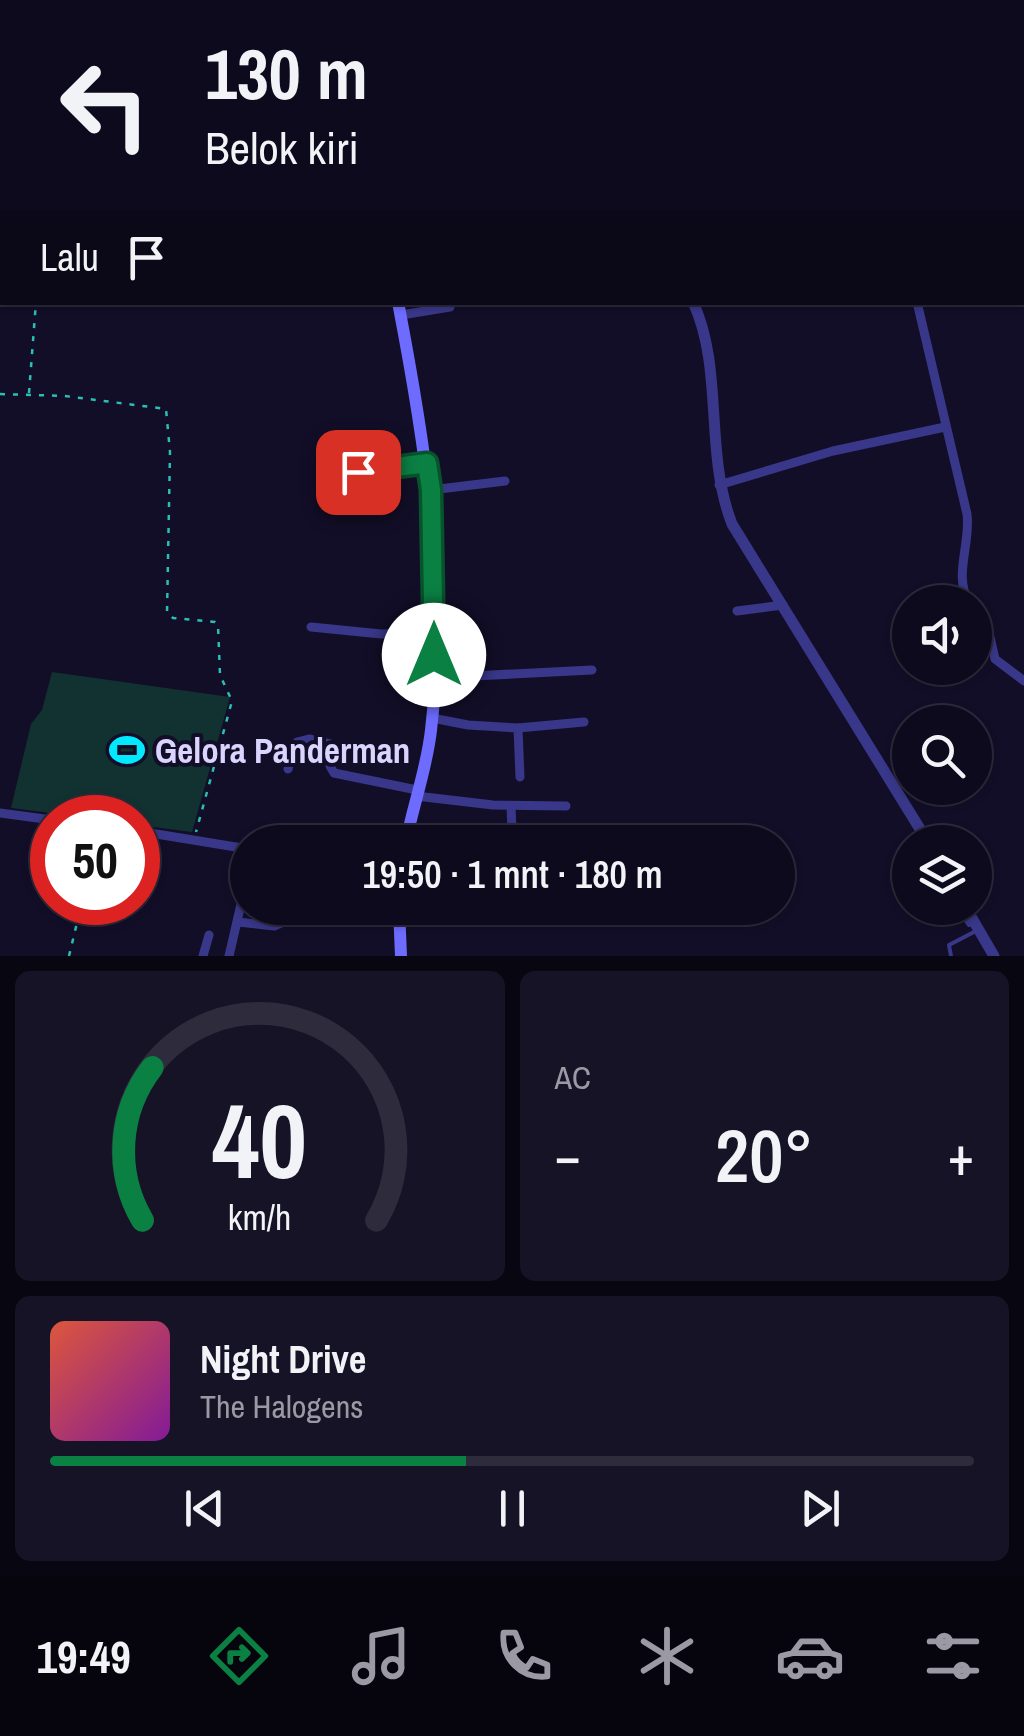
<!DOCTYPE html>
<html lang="id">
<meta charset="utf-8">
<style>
:root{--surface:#0e0a1e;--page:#171327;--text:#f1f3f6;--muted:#9b9aa4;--line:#2e2b3c;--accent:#0b8043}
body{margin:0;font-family:"Archivo Narrow",sans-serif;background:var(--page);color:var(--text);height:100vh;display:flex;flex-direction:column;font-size:38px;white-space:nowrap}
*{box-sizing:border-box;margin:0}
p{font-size:32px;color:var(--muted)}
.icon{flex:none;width:55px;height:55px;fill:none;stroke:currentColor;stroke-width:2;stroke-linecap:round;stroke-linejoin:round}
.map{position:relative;height:956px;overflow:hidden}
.details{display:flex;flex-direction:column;gap:15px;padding:15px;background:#080610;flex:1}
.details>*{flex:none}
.top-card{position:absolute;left:0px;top:0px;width:1025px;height:305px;box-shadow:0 2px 8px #0004,0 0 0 2px var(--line);background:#0e0a1e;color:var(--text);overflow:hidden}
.tools{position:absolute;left:892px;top:585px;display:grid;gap:20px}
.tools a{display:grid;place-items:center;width:100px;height:100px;border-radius:50%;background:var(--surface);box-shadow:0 2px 8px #0004,0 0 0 2px var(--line);font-size:50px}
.speed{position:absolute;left:30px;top:795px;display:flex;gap:20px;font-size:50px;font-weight:700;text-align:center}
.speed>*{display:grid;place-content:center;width:130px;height:130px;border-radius:50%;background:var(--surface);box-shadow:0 2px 8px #0004,0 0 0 2px var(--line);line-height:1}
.speed .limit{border:15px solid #d22;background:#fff;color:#111}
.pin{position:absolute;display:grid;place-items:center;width:85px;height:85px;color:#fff;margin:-42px;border-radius:20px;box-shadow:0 5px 15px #0006}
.me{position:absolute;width:110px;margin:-55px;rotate:0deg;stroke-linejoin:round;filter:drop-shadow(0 0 8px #0008)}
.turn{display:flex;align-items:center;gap:35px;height:210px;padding:0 40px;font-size:45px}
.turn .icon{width:130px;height:130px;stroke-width:2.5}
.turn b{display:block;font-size:70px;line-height:85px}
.then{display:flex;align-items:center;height:95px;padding:0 40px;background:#0003;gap:20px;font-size:38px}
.big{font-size:75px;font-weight:600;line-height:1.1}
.details .widget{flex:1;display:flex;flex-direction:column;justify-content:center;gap:15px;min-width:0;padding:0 35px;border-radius:15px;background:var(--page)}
.details .dial{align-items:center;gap:0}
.dial svg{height:260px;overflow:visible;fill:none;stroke:var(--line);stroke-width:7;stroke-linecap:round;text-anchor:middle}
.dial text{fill:var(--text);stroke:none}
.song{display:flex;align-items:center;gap:30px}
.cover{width:120px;height:120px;border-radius:15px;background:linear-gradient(135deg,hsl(10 70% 55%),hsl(290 70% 35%))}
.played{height:10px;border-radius:5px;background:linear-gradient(90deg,var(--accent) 45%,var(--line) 45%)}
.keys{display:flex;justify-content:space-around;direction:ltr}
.heat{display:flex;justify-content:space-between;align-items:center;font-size:55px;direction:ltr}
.details .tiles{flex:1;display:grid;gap:15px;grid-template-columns:1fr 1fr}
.widget:last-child{grid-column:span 2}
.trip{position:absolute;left:230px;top:825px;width:565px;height:100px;border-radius:50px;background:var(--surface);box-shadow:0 2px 8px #0004,0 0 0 2px var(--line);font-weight:600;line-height:100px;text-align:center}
.dock{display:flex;height:160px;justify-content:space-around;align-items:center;background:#06040c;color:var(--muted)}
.dock .icon{width:70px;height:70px}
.dock .selected{color:var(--accent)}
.dock b{font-size:45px;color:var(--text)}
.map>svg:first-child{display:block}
.green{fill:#113230}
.building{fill:#23194a}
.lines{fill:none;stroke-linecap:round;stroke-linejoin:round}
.path{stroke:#2abeb4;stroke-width:2.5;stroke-dasharray:5 8;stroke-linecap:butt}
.service{stroke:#393789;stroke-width:4}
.minor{stroke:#393789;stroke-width:9}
.tertiary{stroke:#393789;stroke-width:11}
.secondary{stroke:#6e6cff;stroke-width:12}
.route-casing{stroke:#07532c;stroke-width:25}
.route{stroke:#0b8043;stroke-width:18}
.labels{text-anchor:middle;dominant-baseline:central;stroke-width:8;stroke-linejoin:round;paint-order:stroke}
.poi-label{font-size:35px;font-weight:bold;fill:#d9d5ff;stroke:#120e28;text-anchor:start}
</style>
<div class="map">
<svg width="1024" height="956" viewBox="0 0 1024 956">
<rect width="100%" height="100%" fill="#120e28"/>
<polygon class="green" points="52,672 230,697 192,832 138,825 138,818 84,817 11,808 31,724 42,710"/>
<polygon class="building" points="41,848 52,850 50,871 38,869"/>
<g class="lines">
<g class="path">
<polyline points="29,393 36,302"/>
<polyline points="0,394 65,396 166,409 170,452 167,612 173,618 215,622 218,625 220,675 232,701 196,832"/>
<polyline points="69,956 82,902"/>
</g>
<g class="service">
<polyline points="962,915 969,925"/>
<polyline points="954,919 964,914"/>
<polyline points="951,956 949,945 974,932"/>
</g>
<g class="minor">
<polyline points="249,0 250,2"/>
<polyline points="846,0 847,2"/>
<polyline points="62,2 72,0"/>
<polyline points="445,2 445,0"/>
<polyline points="0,19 2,18"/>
<polyline points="0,112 2,115"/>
<polyline points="0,172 2,172"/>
<path d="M917 302 967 514C971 543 953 577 969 602"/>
<polyline points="401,315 450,307"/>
<polyline points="345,474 427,463"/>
<polyline points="719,485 833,451 945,427"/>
<polyline points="431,490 505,481"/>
<polyline points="975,610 987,624 995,659 1024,681"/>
<polyline points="737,611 783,605"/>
<polyline points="311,627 381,634 435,632"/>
<polyline points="433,678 592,670"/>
<polyline points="432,718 468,725 518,728 520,777"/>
<polyline points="518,728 584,722"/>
<polyline points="288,769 297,742 309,739 330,744 332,751 330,766 334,773 417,790"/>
<polyline points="416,796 493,805 566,806"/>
<polyline points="511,806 512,831"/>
<polyline points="0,813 52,820"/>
<polyline points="138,831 248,849"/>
<polyline points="382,912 399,913"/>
<polyline points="238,922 274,926 281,923 285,908"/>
<polyline points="203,956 209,935"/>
<polyline points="229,956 248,874"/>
</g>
<g class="tertiary">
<polyline points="570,0 570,2"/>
<path d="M693 302C724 369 704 452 732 524L928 842"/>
<polyline points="966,908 994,956"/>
</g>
<g class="secondary">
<polyline points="370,0 370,2"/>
<path d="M398 302C425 442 448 587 431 730 427 768 413 805 406 842"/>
<polyline points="399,908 401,956"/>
</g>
</g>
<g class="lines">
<defs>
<polyline id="route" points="358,472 427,463 431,490 434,655"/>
</defs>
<use href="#route" class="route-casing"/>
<use href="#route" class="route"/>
</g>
<defs>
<symbol id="stadium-bare" viewBox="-9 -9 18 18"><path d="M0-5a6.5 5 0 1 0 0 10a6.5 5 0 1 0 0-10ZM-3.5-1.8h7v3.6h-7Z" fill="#01e9ff" stroke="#120e28" stroke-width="2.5" paint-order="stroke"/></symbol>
</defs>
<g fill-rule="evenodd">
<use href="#stadium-bare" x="102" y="725" width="50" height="50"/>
</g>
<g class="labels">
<g class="poi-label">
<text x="155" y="750">Gelora Panderman</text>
</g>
</g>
</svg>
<div class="tools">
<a><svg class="icon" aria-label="sound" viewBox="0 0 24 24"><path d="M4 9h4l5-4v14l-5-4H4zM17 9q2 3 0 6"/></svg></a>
<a><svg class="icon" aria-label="search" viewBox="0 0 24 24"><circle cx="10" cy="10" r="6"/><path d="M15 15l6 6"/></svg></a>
<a><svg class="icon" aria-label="layers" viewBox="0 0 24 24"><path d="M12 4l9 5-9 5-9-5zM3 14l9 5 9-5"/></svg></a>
</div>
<div class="speed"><div class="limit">50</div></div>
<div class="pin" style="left:358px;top:472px;background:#d93025"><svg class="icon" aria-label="arrive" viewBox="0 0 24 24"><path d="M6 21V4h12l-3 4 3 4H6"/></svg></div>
<svg class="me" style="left:434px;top:655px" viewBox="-20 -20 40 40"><circle r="19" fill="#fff"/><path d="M0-13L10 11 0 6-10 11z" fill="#0b8043"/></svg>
<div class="trip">19:50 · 1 mnt · 180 m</div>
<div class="top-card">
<div class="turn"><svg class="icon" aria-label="left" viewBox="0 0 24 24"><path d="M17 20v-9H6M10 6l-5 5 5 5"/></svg><div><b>130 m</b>Belok kiri</div></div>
<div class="then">Lalu<svg class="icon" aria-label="arrive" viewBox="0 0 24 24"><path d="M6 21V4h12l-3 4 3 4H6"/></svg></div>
</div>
</div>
<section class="details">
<div class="tiles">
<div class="widget dial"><svg viewBox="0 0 100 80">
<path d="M14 69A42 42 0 1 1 86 69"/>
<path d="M14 69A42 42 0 0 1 17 22" stroke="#0b8043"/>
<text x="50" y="56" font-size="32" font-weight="700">40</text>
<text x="50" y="72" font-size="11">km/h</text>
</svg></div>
<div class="widget"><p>AC</p>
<div class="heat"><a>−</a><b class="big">20°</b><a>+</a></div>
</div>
<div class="widget">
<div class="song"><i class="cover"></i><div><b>Night Drive</b><p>The Halogens</p></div></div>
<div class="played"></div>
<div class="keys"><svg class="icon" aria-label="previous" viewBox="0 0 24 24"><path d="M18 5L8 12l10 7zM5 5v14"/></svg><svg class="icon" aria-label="pause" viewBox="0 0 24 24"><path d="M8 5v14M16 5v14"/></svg><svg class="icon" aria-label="next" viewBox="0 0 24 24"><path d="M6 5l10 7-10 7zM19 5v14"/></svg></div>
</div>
</div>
</section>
<nav class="dock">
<b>19:49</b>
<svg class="icon selected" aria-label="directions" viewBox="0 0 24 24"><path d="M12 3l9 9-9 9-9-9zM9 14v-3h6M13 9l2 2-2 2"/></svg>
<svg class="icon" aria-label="music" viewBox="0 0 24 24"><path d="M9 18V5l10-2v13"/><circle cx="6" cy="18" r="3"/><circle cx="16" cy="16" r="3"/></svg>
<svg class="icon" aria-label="phone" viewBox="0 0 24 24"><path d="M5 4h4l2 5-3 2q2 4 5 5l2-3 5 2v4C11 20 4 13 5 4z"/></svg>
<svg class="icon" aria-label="climate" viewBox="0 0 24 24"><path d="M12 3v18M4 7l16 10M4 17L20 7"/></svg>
<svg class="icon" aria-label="car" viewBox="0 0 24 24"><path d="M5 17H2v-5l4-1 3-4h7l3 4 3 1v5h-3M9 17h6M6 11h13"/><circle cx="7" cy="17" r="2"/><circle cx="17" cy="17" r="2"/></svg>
<svg class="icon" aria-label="filters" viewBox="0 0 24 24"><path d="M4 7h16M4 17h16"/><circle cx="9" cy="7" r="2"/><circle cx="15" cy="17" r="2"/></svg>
</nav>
